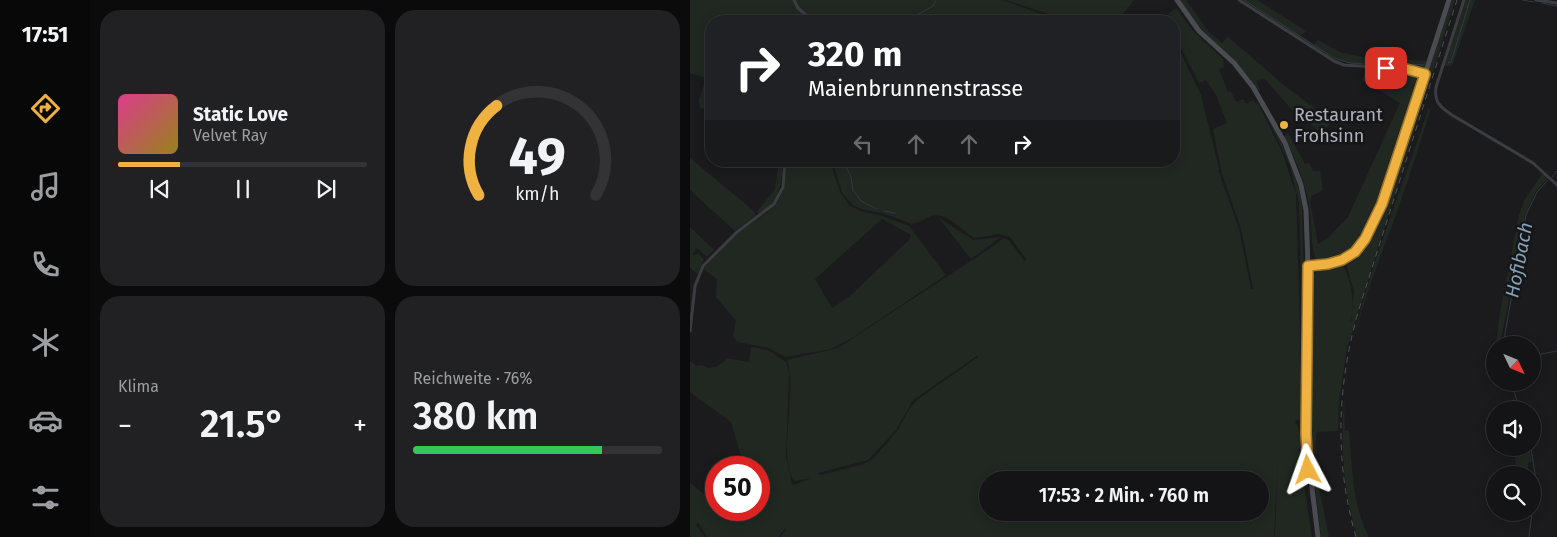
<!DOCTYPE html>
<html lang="de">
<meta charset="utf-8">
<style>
:root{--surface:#141416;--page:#212123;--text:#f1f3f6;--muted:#9d9ea1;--line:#333335;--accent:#efb241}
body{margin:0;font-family:"Fira Sans",sans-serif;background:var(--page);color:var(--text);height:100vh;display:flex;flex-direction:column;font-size:19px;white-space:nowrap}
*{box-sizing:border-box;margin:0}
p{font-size:16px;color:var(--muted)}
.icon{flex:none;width:28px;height:28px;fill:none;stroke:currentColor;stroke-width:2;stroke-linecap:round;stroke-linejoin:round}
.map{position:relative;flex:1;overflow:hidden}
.panel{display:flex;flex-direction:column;gap:10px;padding:10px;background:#0b0b0c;width:600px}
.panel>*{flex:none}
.guide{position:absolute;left:15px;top:15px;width:475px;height:152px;border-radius:20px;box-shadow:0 2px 12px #0003,0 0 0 1px var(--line);background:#202124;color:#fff;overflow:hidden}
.needle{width:32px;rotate:133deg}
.buttons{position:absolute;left:796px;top:336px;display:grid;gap:10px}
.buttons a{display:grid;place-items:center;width:55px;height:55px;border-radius:50%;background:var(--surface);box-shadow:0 2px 12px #0003,0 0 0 1px var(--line);font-size:25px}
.speed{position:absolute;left:15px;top:456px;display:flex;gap:10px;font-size:25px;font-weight:700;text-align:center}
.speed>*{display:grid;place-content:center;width:65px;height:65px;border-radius:50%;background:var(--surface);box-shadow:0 2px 12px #0003,0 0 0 1px var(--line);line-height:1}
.speed .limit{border:8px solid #d22;background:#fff;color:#111}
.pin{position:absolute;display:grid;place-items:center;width:42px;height:42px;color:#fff;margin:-21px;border-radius:10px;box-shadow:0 2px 8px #0006}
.me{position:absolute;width:55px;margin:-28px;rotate:356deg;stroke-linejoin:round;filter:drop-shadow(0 0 4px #0008)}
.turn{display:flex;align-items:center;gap:18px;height:105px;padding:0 20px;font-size:22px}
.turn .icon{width:65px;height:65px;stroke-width:2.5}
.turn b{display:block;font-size:35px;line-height:42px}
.lanes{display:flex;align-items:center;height:48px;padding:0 20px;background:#0003;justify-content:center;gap:25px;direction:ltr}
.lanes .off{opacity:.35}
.big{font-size:38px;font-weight:600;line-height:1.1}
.panel .widget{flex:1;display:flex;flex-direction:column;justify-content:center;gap:8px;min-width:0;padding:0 18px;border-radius:20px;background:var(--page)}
.panel .dial{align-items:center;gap:0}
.dial svg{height:130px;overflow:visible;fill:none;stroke:var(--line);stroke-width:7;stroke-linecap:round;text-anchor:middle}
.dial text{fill:var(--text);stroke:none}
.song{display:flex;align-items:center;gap:15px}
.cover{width:60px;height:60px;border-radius:8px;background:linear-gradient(135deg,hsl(330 70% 55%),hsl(50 70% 35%))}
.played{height:5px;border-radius:2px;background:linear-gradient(90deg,var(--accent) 25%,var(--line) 25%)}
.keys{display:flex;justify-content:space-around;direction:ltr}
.heat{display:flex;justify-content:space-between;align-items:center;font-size:28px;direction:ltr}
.charge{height:8px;border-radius:4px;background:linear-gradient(90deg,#34c759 76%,var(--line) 0)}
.panel .tiles{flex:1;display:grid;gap:10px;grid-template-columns:repeat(2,1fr)}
.trip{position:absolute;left:289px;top:471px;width:290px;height:50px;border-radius:25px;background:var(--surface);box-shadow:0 2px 12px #0003,0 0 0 1px var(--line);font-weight:600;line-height:50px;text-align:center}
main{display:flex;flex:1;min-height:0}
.dock{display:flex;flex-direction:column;width:90px;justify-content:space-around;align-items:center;background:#080809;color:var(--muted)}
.dock .icon{width:35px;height:35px}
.dock .selected{color:var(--accent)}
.dock b{font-size:22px;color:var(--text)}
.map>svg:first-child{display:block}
.green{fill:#212822;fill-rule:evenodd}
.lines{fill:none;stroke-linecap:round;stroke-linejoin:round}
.stream{stroke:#303a41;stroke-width:1}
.street{stroke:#3c3d42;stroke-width:3}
.secondary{stroke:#4a4c52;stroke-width:5}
.rail{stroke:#4f5157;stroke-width:1;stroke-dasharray:6 5;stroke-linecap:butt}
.route-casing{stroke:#9b742a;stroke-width:12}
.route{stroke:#efb241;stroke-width:9}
.poi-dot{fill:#efb241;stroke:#161618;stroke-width:2}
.labels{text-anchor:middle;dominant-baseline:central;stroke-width:5;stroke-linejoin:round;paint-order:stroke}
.poi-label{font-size:18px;fill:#aeb2bc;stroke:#161618;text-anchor:start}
.water-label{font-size:19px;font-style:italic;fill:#86a0b6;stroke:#161618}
</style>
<main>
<nav class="dock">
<b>17:51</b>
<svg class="icon selected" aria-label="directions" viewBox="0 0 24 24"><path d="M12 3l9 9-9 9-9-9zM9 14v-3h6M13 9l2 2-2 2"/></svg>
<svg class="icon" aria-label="music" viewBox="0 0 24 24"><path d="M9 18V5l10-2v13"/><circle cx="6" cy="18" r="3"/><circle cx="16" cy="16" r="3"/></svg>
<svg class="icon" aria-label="phone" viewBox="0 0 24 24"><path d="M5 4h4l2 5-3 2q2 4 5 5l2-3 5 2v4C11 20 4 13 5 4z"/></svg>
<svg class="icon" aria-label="climate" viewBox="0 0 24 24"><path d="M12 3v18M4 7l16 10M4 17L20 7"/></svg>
<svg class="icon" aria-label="car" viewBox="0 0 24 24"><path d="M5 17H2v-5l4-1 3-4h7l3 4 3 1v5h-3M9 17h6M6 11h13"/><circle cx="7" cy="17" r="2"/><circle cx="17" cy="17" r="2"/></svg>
<svg class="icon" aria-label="filters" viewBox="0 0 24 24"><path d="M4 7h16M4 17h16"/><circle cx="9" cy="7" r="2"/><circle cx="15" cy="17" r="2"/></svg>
</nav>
<section class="panel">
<div class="tiles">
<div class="widget">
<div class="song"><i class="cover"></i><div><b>Static Love</b><p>Velvet Ray</p></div></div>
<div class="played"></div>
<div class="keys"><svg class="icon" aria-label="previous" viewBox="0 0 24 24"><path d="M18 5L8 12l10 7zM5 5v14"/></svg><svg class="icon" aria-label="pause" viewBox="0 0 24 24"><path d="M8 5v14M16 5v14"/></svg><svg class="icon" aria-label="next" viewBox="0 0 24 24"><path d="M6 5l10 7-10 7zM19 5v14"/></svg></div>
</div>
<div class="widget dial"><svg viewBox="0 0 100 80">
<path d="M14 69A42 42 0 1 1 86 69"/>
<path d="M14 69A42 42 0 0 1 25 14" stroke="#efb241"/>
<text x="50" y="56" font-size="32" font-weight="700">49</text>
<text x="50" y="72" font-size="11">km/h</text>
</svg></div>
<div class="widget"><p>Klima</p>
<div class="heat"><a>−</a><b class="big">21.5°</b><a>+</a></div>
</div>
<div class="widget"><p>Reichweite · 76%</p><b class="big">380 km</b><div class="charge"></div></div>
</div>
</section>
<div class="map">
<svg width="867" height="537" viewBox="0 0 867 537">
<rect width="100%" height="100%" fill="#1b1b1d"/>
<g class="green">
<polygon points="0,0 312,0 371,21 235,21 227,17 222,21 21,21 21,110 10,108 9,100 16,78 0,73"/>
<polygon points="316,0 444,0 433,14 442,21 375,21 356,13"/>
<path d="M490 0H496L519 32 532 43 538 37 595 86 642 121 631 133 612 116 609 118 574 78 566 81 570 90 569 91C548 56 509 36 490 0Z"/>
<polygon points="552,0 567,0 616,31 609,37"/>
<path d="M762 0H765L657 348 649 401 648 431 627 432 626 437 625 468 639 537H631L619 437 622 278C627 267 640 268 650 264L653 266C662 282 665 304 660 322H661L664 291 656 263 674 247 687 224 699 192Z"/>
<polygon points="776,0 785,0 763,63 761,66 754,66"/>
<path d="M486 8 502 30 533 59 534 67 529 69 538 92 541 91 546 102 553 99 556 104 563 100 566 104 568 103 592 152 606 194 610 331 611 409 609 421 607 419 605 422C614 434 608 451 610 464 615 488 618 512 622 537H585L588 458 584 537H90L96 530V527L88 537H17L8 522 6 525 15 537H0V483L16 496 26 484V510H69V468L41 467 51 456 41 422 0 392V361L6 366 12 365 18 368 26 367 35 361V358L59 362 61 347 78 350 96 362 99 372 96 457 102 484 104 485 121 478 104 481C87 457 108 390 97 360L148 348 305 245 313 238 319 240 335 262 336 259 320 237 309 234 285 238C272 231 257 211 241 216 235 218 230 223 222 224L193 213 171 209 163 205 153 194 142 161H177L184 166 187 164 193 167 198 161H484V47L487 45 511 95 529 169 528 170 549 229 561 289H563L551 228 532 174 523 129 537 123 526 95 516 80 509 83 484 35V21L470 20ZM288 355V357L227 400 218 411 208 430 184 458 174 464 131 475 128 473 178 460 206 430 223 400ZM298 480H570V512H298Z"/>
<path d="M613 37 624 45 628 40 652 53 678 58 674 65C647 63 635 54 613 39Z"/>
<polygon points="680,58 737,61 733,69 729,70 681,66 679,64"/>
<path d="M679 69 728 73 731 78C722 107 712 136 702 165 694 192 686 224 667 246 658 256 639 266 626 260 620 244 622 227 620 210 616 184 606 159 594 136L598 133 615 164 619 163 623 171H630L633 190 622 196 620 202 628 244 638 238 658 217 710 103 672 80 675 72Z"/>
<path d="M739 107 740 111C730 144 719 177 708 209 683 277 649 356 655 430L659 431C662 466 662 505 679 537H667C622 385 693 248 739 107Z"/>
<path d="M575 112C591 141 607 171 612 204L616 368 613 444 610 424 613 414V361L609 203 600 166Z"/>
<polygon points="0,158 58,206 66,215 45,231 0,190"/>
<path d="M89 161H93C92 181 90 205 69 213L67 212 85 189Z"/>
<path d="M97 161H140L150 192 159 205 170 211 192 216 219 226 256 275 162 338 141 349 95 357 79 348 47 342 43 336 46 321 26 297 27 279 13 269 48 233 79 211 87 203 94 187ZM192 219 221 235 220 239 160 296 142 308 125 279Z"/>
<polygon points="853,173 858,178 846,191 835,215 810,345 806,345 810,312 829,215 835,199"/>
<polygon points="249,218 283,240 311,237 281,259"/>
<polygon points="0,227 24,250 17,257 7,248 2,254 4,256 8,253 14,260 7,274 0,267"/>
<polygon points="824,448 839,448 842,462 838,463 838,469 836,470 836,475 827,475"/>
</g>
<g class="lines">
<g class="stream">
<polyline points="554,0 644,58 660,63 675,64"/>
<polyline points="832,0 844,2"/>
<polyline points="852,3 867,6"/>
<polyline points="217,17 227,15 243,6 246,0"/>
<polyline points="212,21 214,17"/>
<polyline points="758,63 761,62 780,0"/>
<polyline points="680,64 699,63 734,65"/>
<polyline points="153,161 161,177 163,190 171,201 187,209"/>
<polyline points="862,177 867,171"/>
<polyline points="194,211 205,213"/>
<polyline points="813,345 836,215 847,192 858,180"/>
<polyline points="842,356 867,351"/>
<polyline points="821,382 830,410"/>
<polyline points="841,448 846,480 842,512"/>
<polyline points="839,537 842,513"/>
</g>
<g class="street">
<polyline points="104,0 108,8 123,21"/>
<polyline points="549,0 644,61 654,65 716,69 735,73"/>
<path d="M774 0 746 87C744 102 750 107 762 115L843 163 867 185"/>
<polyline points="846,0 867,3"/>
<polyline points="0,331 5,286 13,266 47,232 84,204 93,187 95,161"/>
</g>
<g class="secondary">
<polyline points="487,0 509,31 544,63 563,87 595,143 611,185 616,210 618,266 617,447 628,537"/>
<path d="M618 266C636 265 654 263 667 250 690 226 700 179 710 149 727 99 743 50 759 0"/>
</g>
<path class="rail" d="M666 537C644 461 647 384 669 309L767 0"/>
</g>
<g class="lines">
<defs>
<polyline id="route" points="618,470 616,434 618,266 638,264 652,260 665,252 675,239 692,204 735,74 716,69 696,68"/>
</defs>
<use href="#route" class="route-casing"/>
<use href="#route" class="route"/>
</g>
<circle class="poi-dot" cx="594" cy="125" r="5"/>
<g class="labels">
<g class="poi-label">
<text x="604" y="115">Restaurant<tspan x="604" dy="21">Frohsinn</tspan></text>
</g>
<g class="water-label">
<text transform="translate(829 260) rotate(-79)">Hofibach</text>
</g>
</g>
</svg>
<div class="buttons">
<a><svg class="needle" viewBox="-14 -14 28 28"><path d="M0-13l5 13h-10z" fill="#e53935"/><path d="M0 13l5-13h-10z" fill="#9d9ea1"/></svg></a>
<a><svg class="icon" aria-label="sound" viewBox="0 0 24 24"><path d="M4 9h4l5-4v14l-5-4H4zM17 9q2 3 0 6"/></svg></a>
<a><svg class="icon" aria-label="search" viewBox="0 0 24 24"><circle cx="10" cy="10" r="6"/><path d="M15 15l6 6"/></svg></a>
</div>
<div class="speed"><div class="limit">50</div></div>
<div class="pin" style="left:696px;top:68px;background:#d93025"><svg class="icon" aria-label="arrive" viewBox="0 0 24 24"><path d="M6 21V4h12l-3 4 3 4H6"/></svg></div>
<svg class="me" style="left:618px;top:470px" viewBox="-20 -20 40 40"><path d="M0-17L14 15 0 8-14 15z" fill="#efb241" stroke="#fff" stroke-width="4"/></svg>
<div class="trip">17:53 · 2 Min. · 760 m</div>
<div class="guide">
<div class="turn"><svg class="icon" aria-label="right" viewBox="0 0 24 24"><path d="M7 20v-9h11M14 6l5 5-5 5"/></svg><div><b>320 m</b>Maienbrunnenstrasse</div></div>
<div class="lanes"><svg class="icon off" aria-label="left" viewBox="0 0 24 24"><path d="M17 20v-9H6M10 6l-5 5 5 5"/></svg><svg class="icon off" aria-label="ahead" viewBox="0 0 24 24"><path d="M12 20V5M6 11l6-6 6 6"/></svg><svg class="icon off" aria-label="ahead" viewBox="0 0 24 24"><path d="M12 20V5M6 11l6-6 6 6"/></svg><svg class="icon" aria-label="right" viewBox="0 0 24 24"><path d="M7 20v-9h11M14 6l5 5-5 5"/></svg></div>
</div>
</div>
</main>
